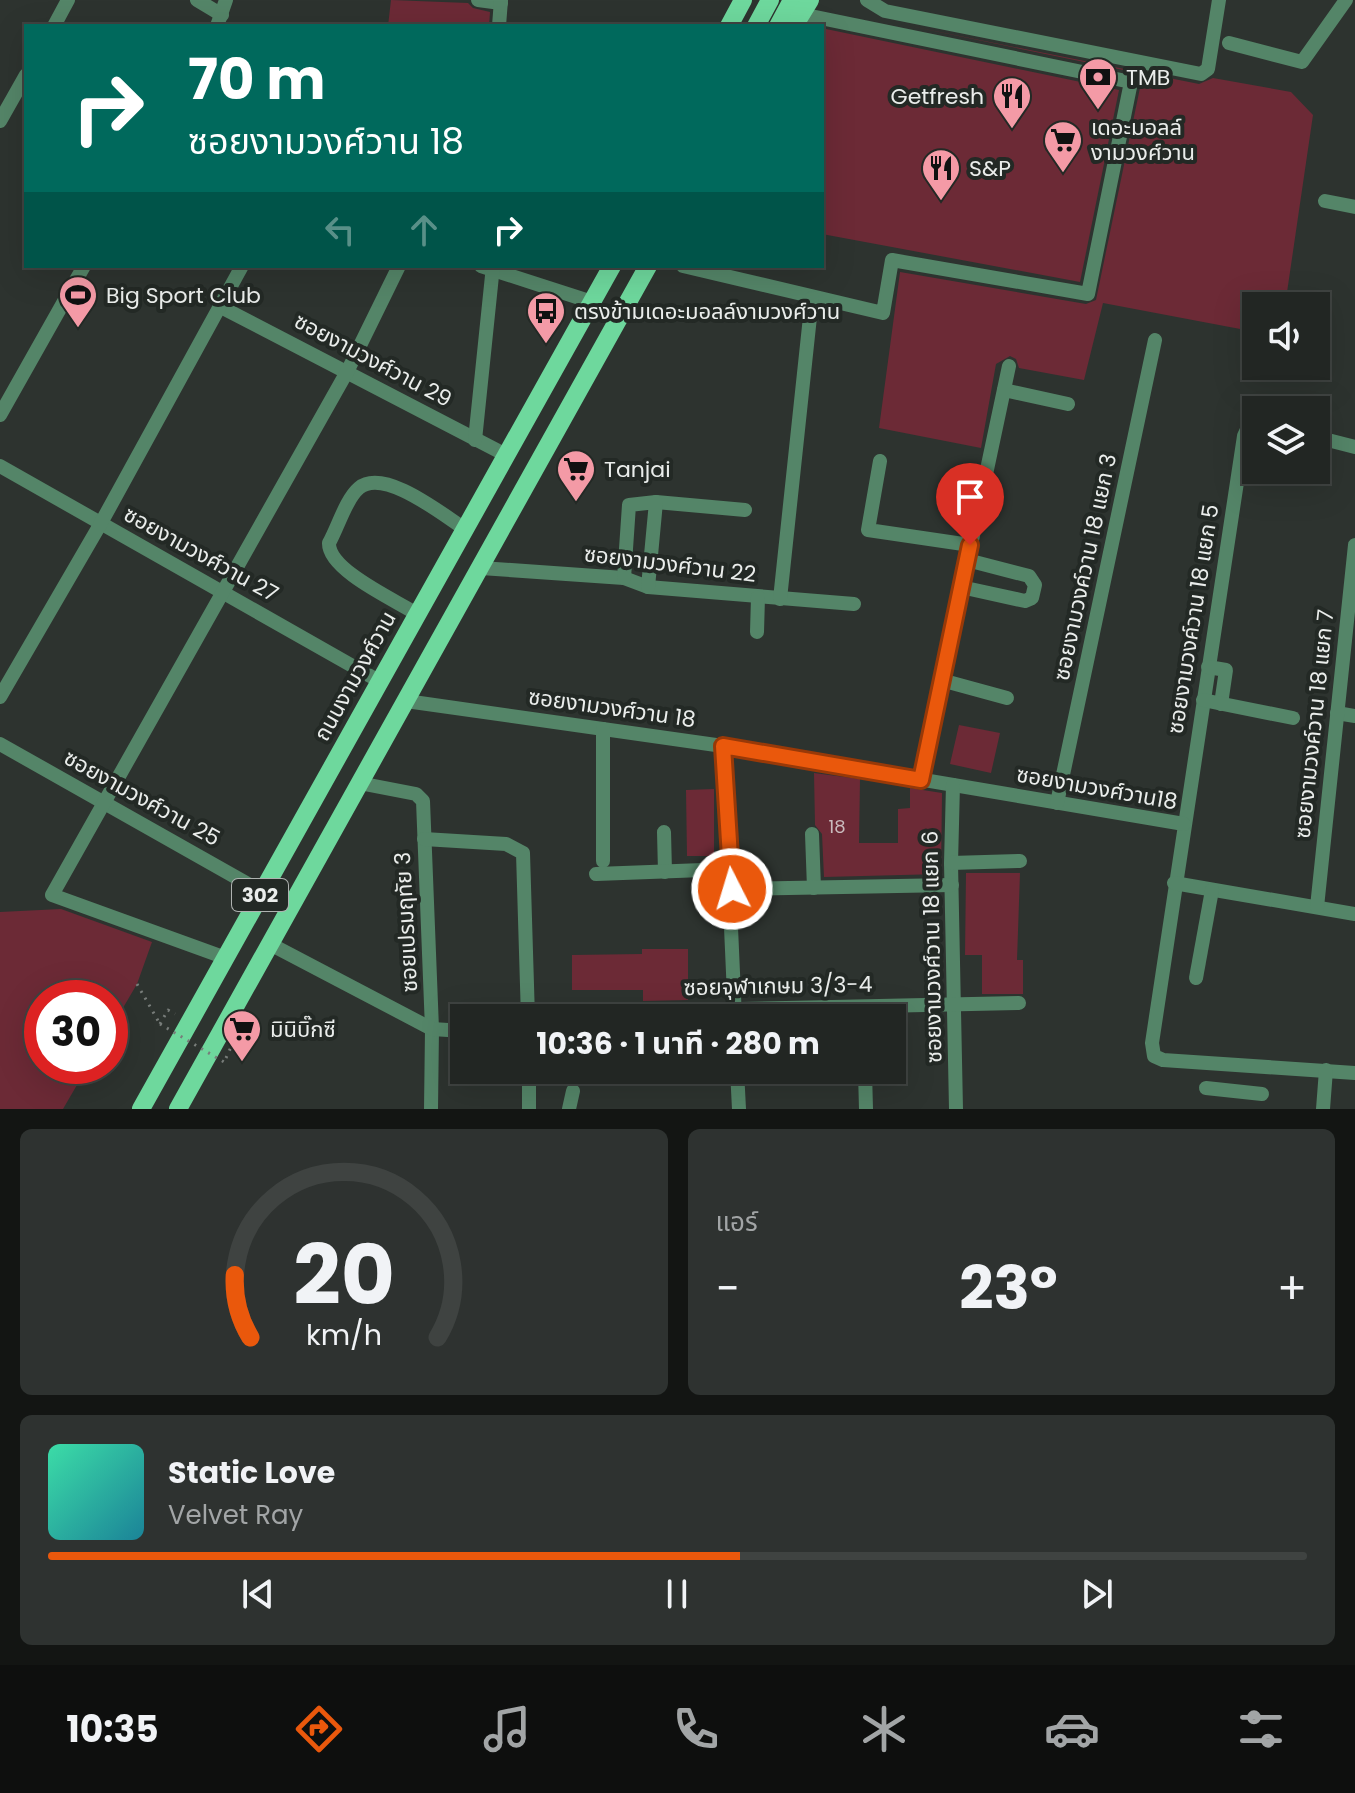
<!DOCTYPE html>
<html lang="th">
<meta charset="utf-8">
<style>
:root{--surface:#222623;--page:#2e3230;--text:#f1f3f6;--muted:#a2a5a6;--line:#3f4341;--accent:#ea580c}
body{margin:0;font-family:Poppins,"Noto Sans Thai",sans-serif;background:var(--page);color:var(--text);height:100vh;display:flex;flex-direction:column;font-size:30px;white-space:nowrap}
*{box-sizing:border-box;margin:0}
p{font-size:26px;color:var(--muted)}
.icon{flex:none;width:44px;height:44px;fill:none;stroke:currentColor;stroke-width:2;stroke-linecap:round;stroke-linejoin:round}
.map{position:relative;height:1109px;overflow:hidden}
.sheet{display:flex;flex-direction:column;gap:20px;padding:20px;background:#131513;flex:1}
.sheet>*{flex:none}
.banner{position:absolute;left:24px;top:24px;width:800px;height:244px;border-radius:0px;box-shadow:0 8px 32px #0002,0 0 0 2px var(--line);background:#00695c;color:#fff;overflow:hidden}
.tools{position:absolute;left:1242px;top:292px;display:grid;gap:16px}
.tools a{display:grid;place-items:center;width:88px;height:88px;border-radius:0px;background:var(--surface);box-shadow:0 8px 32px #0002,0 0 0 2px var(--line);font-size:40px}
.speed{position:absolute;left:24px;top:980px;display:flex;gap:16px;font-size:40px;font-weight:700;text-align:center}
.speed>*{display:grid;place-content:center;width:104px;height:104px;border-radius:50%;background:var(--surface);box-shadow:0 8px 32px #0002,0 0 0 2px var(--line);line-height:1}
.speed .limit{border:12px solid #d22;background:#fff;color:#111}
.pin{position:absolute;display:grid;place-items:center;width:68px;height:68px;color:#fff;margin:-82px -34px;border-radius:50% 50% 50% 0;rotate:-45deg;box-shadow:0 0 8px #0007}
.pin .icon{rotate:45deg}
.me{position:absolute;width:88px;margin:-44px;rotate:355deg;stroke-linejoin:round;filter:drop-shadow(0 0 6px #0008)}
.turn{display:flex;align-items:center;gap:28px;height:168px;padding:0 32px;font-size:36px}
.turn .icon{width:104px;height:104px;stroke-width:2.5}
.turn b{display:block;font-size:56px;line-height:68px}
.lanes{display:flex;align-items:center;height:76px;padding:0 32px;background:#0003;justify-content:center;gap:40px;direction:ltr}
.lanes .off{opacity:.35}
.big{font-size:60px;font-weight:700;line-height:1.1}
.sheet .tile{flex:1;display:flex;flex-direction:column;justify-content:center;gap:12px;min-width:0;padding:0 28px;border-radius:12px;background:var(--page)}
.sheet .dial{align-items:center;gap:0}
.dial svg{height:208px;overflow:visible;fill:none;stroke:var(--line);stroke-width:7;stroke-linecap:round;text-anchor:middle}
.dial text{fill:var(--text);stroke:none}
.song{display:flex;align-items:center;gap:24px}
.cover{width:96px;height:96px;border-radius:12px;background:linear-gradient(135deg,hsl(160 70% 55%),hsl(190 70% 35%))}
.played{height:8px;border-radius:4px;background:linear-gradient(90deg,var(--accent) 55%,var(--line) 55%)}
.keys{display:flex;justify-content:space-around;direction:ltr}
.heat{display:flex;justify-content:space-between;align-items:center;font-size:44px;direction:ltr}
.sheet .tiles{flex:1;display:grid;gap:20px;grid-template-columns:1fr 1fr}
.tile:last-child{grid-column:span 2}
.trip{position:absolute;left:450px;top:1004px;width:456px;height:80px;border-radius:0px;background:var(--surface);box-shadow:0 8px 32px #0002,0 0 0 2px var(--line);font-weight:700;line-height:80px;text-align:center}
.tabs{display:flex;height:128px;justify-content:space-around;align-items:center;background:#0e0f0e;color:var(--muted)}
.tabs .icon{width:56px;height:56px}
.tabs .active{color:var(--accent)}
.tabs b{font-size:36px;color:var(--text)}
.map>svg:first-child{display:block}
.building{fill:#6c2a36}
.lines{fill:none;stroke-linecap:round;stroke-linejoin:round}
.path{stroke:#787d7a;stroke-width:3;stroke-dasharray:2 6;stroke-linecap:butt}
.minor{stroke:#548568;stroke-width:14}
.major{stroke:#6ed89d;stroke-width:18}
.path-bridge{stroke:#787d7a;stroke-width:3;stroke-dasharray:2 6;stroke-linecap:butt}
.route-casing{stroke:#983908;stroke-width:20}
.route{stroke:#ea580c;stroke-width:14}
.labels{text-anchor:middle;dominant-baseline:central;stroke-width:8;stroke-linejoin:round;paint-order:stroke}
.number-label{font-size:18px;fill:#cabcbe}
.shield{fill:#232925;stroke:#aeb2b0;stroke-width:2}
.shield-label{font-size:20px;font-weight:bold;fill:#eaedeb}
.poi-label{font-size:22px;fill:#eaedeb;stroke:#232925;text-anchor:start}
.street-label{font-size:22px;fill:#eaedeb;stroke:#232925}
</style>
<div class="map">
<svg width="1355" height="1109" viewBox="0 0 1355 1109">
<rect width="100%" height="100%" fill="#2d332f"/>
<g class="building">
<polygon points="391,0 468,3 473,8 490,12 489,26 388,26"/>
<polygon points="900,24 1199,84 1213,78 1291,92 1313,115 1285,306 1256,306 1256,332 1103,303 1084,380 1019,368 1016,359 1010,356 996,364 981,448 879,428 900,272 1086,304 1096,300 1141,83 1133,72"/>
<polygon points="826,29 1119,90 1080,282 822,234 822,36"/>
<polygon points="959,725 1000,733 991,773 950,764"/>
<polygon points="814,773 860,779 859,843 898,843 898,809 910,808 910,788 942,793 941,874 824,877 822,834 815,825"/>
<polygon points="714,789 714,856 687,856 686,790"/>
<polygon points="966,873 1020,873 1017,960 1023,960 1023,994 982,994 982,955 965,955"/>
<polygon points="61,909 152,942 137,984 110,1030 110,998 42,998 42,1066 88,1066 63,1109 0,1109 0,912"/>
<polygon points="642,949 688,949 688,1000 643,1001 643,990 572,990 572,955 642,954"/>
</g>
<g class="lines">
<g class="path">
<polyline points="137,984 160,1024"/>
<polyline points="160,1024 168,1010 175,1014"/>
<polyline points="226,1058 232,1045"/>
</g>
<g class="minor">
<polyline points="197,0 222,15"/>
<polyline points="478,0 501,3"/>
<polyline points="867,0 885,11 1201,74 1208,69 1219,0"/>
<polyline points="54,26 68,0"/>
<polyline points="217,26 226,0"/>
<polyline points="499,26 501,0"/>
<polyline points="1229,43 1302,62 1346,0"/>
<polyline points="0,121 26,75"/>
<polyline points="1325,201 1355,207"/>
<polyline points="481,266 592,302"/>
<polyline points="683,266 883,313 892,260 1088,294 1131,82 801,14"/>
<polyline points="219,306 506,455"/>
<polyline points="1004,390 1068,404"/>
<polyline points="0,415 84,266"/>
<polyline points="1256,423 1250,423 1244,436 1152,1043 1154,1056 1163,1060 1355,1073"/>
<polyline points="1316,437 1355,447"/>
<polyline points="475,440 493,266"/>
<polyline points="880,461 868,530 970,545"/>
<polyline points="0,466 379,681"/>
<polyline points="656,502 745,510"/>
<polyline points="481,568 624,578 648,587 854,604"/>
<polyline points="624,578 629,505 656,502 648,587"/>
<polyline points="961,587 1025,601 1032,598 1035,585 1029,576 967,560"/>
<polyline points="780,599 812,298"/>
<path d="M417 614C395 600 328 570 329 543 338 527 346 499 359 488 384 467 443 515 465 529"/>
<polyline points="757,632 758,597"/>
<polyline points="1208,667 1226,670 1221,704"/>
<polyline points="941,680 1007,698"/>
<polyline points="0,697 101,523 242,266"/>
<polyline points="1203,700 1293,718"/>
<polyline points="406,701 723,746 1184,824"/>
<polyline points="1337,713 1355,716"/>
<polyline points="0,744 262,892"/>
<polyline points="723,746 735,1018"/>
<polyline points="921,780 1009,366"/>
<polyline points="359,783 416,794 423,801 432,1029 431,1109"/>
<polyline points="953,785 951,863 956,1109"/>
<polyline points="1057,803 1155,340"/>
<polyline points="664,832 665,872"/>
<polyline points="812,834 814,888"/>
<polyline points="424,839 506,844 523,853 528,1018"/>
<polyline points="603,861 603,729"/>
<polyline points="951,863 1020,861"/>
<polyline points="596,874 730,869"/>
<polyline points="1174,883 1355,914"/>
<polyline points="732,889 952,885"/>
<polyline points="1317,907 1355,545"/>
<polyline points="270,944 432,1029 464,1031"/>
<polyline points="226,958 52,895 348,370 399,266"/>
<polyline points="1196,978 1212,890"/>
<polyline points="603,1012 1019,1003"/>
<polyline points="529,1070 529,1109"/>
<polyline points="737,1070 739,1109"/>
<polyline points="865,1072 866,1109"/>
<polyline points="1206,1088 1262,1094"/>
<polyline points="569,1109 573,1091"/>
<polyline points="1323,1109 1326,1070"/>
</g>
<g class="major">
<polyline points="729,26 743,0"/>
<polyline points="756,26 770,0"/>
<polyline points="778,26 792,0"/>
<polyline points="794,26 810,0"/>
<polyline points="141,1109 612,266"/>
<polyline points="178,1109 648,266"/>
</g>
<polyline class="path-bridge" points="160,1024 224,1062"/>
</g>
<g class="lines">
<defs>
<polyline id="route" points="732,889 723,746 921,780 970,545"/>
</defs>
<use href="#route" class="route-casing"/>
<use href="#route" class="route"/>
</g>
<defs>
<symbol id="bank-pin" viewBox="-11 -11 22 30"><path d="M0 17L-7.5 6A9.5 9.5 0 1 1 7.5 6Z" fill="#f49aa6" stroke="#232925"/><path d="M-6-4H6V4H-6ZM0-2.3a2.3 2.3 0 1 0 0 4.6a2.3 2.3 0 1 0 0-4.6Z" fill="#111"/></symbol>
<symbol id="restaurant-pin" viewBox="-11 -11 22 30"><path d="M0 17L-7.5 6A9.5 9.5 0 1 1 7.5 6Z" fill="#f49aa6" stroke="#232925"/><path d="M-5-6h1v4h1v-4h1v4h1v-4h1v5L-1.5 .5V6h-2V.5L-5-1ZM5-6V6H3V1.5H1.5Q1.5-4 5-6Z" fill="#111"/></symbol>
<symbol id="supermarket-pin" viewBox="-11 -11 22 30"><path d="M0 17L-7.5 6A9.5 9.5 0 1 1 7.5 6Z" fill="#f49aa6" stroke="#232925"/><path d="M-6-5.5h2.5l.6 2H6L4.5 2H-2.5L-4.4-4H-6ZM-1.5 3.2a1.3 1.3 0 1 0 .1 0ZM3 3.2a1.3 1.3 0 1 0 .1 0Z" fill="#111"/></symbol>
<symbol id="stadium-pin" viewBox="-11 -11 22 30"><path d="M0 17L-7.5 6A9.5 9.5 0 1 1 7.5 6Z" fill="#f49aa6" stroke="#232925"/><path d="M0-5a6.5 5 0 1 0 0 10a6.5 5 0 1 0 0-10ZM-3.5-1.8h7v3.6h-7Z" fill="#111"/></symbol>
<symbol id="bus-pin" viewBox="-11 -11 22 30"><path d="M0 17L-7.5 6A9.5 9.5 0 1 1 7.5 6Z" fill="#f49aa6" stroke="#232925"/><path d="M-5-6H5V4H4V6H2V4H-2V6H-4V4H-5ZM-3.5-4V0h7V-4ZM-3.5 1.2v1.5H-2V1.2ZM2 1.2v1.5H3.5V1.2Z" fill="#111"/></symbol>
</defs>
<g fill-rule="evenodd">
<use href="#bank-pin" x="1076" y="55" width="44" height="60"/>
<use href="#restaurant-pin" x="990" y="74" width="44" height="60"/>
<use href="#supermarket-pin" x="1041" y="118" width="44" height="60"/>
<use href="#restaurant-pin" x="919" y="146" width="44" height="60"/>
<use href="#stadium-pin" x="56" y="273" width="44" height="60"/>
<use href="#bus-pin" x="524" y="289" width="44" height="60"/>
<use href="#supermarket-pin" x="554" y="447" width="44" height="60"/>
<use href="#supermarket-pin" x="220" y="1007" width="44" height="60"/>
</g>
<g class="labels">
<g class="number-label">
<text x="837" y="826">18</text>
</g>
<rect class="shield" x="232" y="879" width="56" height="32" rx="6"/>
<g class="shield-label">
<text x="260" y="895">302</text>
</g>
<g class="poi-label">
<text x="1126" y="77">TMB</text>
<text x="984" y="96" text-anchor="end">Getfresh</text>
<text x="1091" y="127">เดอะมอลล์<tspan x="1091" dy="25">งามวงศ์วาน</tspan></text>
<text x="969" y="168">S&amp;P</text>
<text x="106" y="295">Big Sport Club</text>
<text x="574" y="311">ตรงข้ามเดอะมอลล์งามวงศ์วาน</text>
<text x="604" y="469">Tanjai</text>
<text x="270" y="1029">มินิบิ๊กซี</text>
</g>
<g class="street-label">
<text transform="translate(373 360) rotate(28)">ซอยงามวงศ์วาน 29</text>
<text transform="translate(201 554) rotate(29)">ซอยงามวงศ์วาน 27</text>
<text transform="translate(670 564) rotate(7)">ซอยงามวงศ์วาน 22</text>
<text transform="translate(1085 567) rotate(-78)">ซอยงามวงค์วาน 18 แยก 3</text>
<text transform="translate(1193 619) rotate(-81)">ซอยงามวงค์วาน 18 แยก 5</text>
<text transform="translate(355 676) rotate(-61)">ถนนงามวงศ์วาน</text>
<text transform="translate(612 708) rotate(8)">ซอยงามวงศ์วาน 18</text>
<text transform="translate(1314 724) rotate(-84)">ซอยงามวงค์วาน 18 แยก 7</text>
<text transform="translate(1097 788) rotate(10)">ซอยงามวงศ์วาน18</text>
<text transform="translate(142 798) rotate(29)">ซอยงามวงศ์วาน 25</text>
<text transform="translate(406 922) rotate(-93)">ซอยเปรมฤทัย 3</text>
<text transform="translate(932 947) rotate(-91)">ซอยงามวงศ์วาน 18 แยก 6</text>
<text transform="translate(778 986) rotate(-1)">ซอยจุฬาเกษม 3/3-4</text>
</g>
</g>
</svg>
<div class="tools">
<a><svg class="icon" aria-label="sound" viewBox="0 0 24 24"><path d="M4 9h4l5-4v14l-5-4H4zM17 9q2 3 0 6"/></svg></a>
<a><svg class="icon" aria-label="layers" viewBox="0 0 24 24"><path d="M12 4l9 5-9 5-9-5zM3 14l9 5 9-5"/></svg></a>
</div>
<div class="speed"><div class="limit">30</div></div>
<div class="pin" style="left:970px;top:545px;background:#d93025"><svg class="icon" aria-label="arrive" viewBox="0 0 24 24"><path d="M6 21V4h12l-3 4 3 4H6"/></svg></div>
<svg class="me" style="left:732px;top:889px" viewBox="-20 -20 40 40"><circle r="17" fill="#ea580c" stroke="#fff" stroke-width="3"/><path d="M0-11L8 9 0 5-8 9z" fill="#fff"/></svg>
<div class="trip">10:36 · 1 นาที · 280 m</div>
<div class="banner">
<div class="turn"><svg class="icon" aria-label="right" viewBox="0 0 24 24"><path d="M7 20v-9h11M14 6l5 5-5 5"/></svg><div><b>70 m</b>ซอยงามวงศ์วาน 18</div></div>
<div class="lanes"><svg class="icon off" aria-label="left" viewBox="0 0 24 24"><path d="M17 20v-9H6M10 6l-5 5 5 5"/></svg><svg class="icon off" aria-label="ahead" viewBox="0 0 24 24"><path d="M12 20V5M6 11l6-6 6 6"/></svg><svg class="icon" aria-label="right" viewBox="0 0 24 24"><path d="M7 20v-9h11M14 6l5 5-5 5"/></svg></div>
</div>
</div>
<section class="sheet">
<div class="tiles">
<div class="tile dial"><svg viewBox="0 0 100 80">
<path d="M14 69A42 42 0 1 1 86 69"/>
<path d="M14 69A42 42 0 0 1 8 45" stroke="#ea580c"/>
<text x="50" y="56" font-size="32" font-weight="700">20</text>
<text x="50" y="72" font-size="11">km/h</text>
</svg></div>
<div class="tile"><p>แอร์</p>
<div class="heat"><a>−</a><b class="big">23°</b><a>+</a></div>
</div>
<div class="tile">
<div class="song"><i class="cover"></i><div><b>Static Love</b><p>Velvet Ray</p></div></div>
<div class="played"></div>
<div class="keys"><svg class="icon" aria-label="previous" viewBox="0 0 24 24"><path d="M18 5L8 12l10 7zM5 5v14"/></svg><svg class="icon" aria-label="pause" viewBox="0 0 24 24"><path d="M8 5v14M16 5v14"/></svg><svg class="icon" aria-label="next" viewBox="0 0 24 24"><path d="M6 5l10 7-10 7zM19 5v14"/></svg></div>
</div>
</div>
</section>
<nav class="tabs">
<b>10:35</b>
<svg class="icon active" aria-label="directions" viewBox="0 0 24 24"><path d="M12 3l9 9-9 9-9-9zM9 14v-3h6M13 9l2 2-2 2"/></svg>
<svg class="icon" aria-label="music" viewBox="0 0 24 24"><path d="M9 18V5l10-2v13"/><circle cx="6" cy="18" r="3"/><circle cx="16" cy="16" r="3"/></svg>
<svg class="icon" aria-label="phone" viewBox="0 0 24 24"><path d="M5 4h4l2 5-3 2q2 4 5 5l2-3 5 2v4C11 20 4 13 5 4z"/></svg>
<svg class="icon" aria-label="climate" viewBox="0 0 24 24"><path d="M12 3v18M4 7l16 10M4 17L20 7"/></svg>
<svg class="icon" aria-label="car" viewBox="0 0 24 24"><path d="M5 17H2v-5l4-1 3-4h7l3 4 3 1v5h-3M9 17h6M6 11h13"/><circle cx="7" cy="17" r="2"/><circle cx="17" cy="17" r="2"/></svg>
<svg class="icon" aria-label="filters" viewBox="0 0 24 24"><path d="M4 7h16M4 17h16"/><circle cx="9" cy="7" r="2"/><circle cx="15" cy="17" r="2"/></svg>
</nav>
